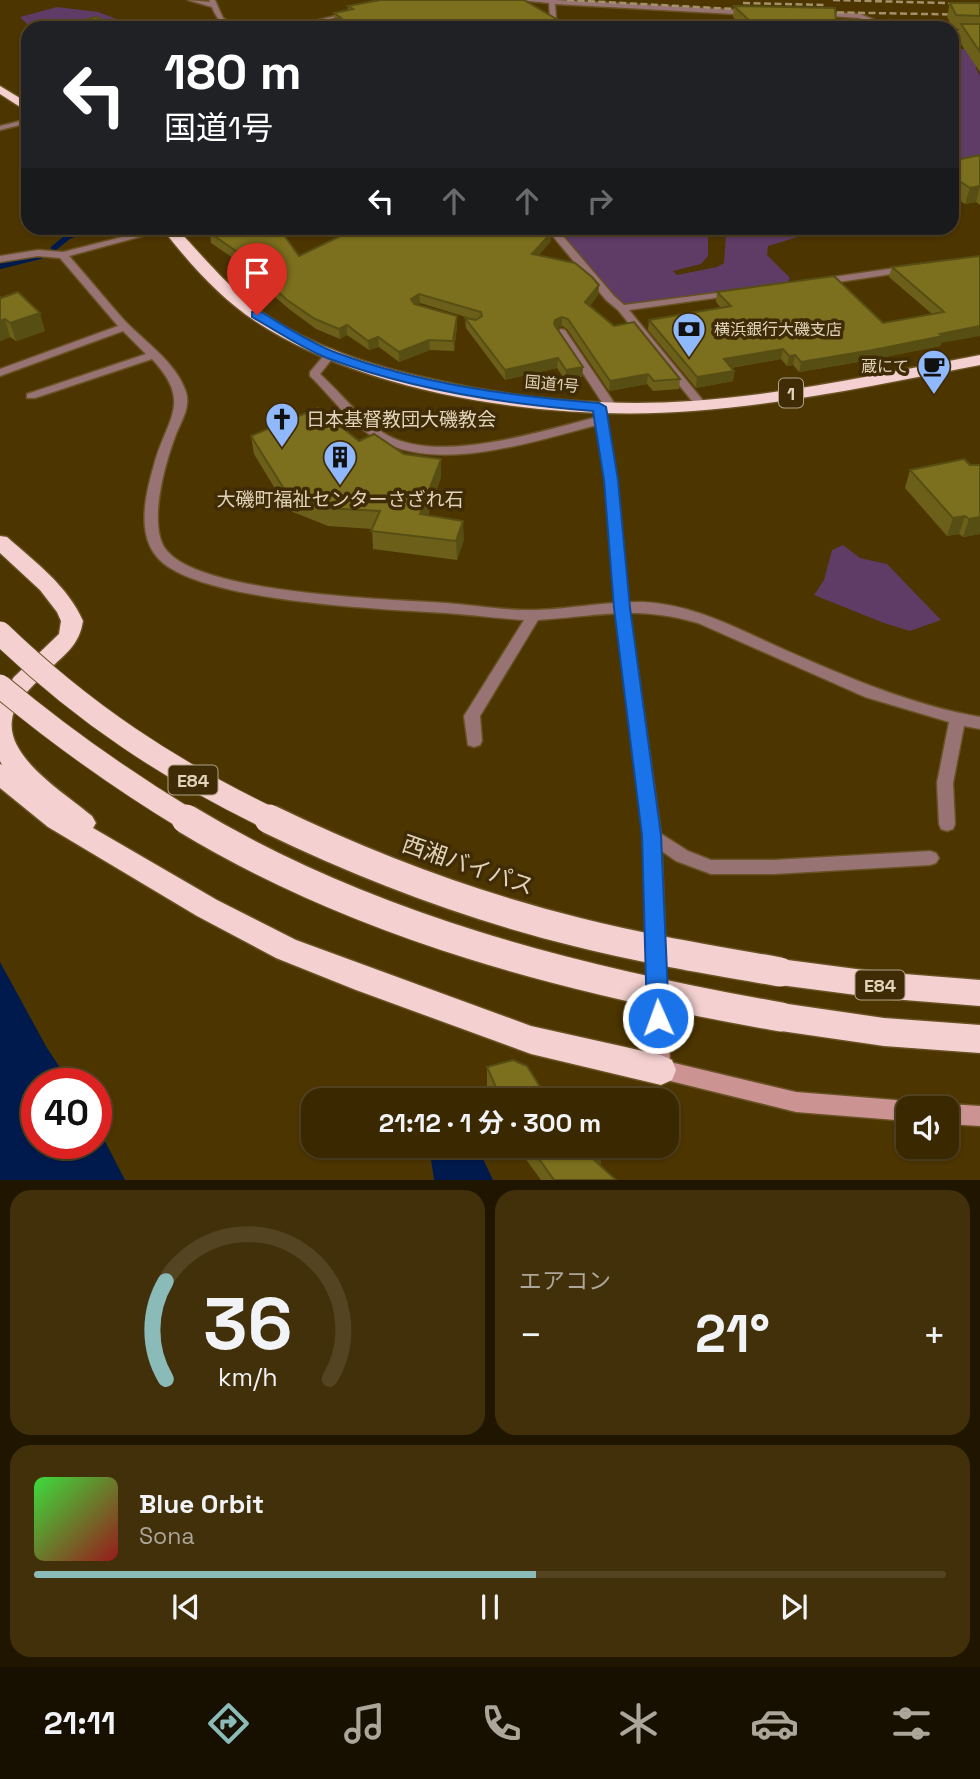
<!DOCTYPE html>
<html lang="ja">
<meta charset="utf-8">
<style>
:root{--surface:#3a2800;--page:#41300a;--text:#f1f3f6;--muted:#aba699;--line:#544422;--accent:#8bbbb9}
body{margin:0;font-family:"Space Grotesk","Noto Sans JP",sans-serif;background:var(--page);color:var(--text);height:100vh;display:flex;flex-direction:column;font-size:26px;white-space:nowrap}
*{box-sizing:border-box;margin:0}
p{font-size:23px;color:var(--muted)}
.icon{flex:none;width:38px;height:38px;fill:none;stroke:currentColor;stroke-width:2;stroke-linecap:round;stroke-linejoin:round}
.map{position:relative;height:1180px;overflow:hidden}
.panel{display:flex;flex-direction:column;gap:10px;padding:10px;background:#201600;flex:1}
.panel>*{flex:none}
.top-card{position:absolute;left:21px;top:21px;width:938px;height:214px;border-radius:21px;box-shadow:0 2px 5px #0004,0 0 0 2px var(--line);background:#202124;color:#fff;overflow:hidden}
.controls{position:absolute;left:896px;top:1096px;display:grid;gap:14px}
.controls a{display:grid;place-items:center;width:63px;height:63px;border-radius:14px;background:var(--surface);box-shadow:0 2px 5px #0004,0 0 0 2px var(--line);font-size:35px}
.speed{position:absolute;left:21px;top:1068px;display:flex;gap:14px;font-size:35px;font-weight:700;text-align:center}
.speed>*{display:grid;place-content:center;width:91px;height:91px;border-radius:50%;background:var(--surface);box-shadow:0 2px 5px #0004,0 0 0 2px var(--line);line-height:1}
.speed .limit{border:10px solid #d22;background:#fff;color:#111}
.pin{position:absolute;display:grid;place-items:center;width:60px;height:60px;color:#fff;margin:-72px -30px;border-radius:50% 50% 50% 0;rotate:-45deg;box-shadow:0 0 7px #0007}
.pin .icon{rotate:45deg}
.me{position:absolute;width:77px;margin:-38px;rotate:358deg;stroke-linejoin:round;filter:drop-shadow(0 0 5px #0008)}
.turn{display:flex;align-items:center;gap:24px;height:147px;padding:0 28px;font-size:32px}
.turn .icon{width:91px;height:91px;stroke-width:2.5}
.turn b{display:block;font-size:49px;line-height:60px}
.lanes{display:flex;align-items:center;height:66px;padding:0 28px;background:#0003;justify-content:center;gap:35px;direction:ltr}
.lanes .off{opacity:.35}
.big{font-size:52px;font-weight:700;line-height:1.1}
.panel .widget{flex:1;display:flex;flex-direction:column;justify-content:center;gap:10px;min-width:0;padding:0 24px;border-radius:21px;background:var(--page)}
.panel .dial{align-items:center;gap:0}
.dial svg{height:182px;overflow:visible;fill:none;stroke:var(--line);stroke-width:7;stroke-linecap:round;text-anchor:middle}
.dial text{fill:var(--text);stroke:none}
.song{display:flex;align-items:center;gap:21px}
.cover{width:84px;height:84px;border-radius:10px;background:linear-gradient(135deg,hsl(120 70% 55%),hsl(0 70% 35%))}
.played{height:7px;border-radius:4px;background:linear-gradient(90deg,var(--accent) 55%,var(--line) 55%)}
.keys{display:flex;justify-content:space-around;direction:ltr}
.heat{display:flex;justify-content:space-between;align-items:center;font-size:38px;direction:ltr}
.panel .tiles{flex:1;display:grid;gap:10px;grid-template-columns:1fr 1fr}
.widget:last-child{grid-column:span 2}
.trip{position:absolute;left:301px;top:1088px;width:378px;height:70px;border-radius:21px;background:var(--surface);box-shadow:0 2px 5px #0004,0 0 0 2px var(--line);font-weight:700;line-height:70px;text-align:center}
.menu{display:flex;height:112px;justify-content:space-around;align-items:center;background:#171000;color:var(--muted)}
.menu .icon{width:49px;height:49px}
.menu .current{color:var(--accent)}
.menu b{font-size:32px;color:var(--text)}
.map>svg:first-child{display:block}
.green{fill:#5e3c66}
.water{fill:#001a4d}
.lines{fill:none;stroke-linecap:round;stroke-linejoin:round}
.stream{stroke:#001a4d;stroke-width:6}
.street-casing{stroke:#685122;stroke-width:3}
.secondary-casing{stroke:#685122;stroke-width:3}
.highway-casing{stroke:#685122;stroke-width:3}
.street{fill:#977373;fill-rule:evenodd}
.secondary{fill:#cb9392;fill-rule:evenodd}
.highway{fill:#f4d1d0;fill-rule:evenodd}
.rail{stroke:#a3916c;stroke-width:2.5;stroke-dasharray:7 3.5;stroke-linecap:butt}
.highway-bridge-far1-casing{stroke:#685122;stroke-width:25;stroke-linecap:butt}
.highway-bridge-casing{stroke:#685122;stroke-width:32;stroke-linecap:butt}
.highway-bridge-far1{stroke:#f4d1d0;stroke-width:23}
.highway-bridge{stroke:#f4d1d0;stroke-width:29}
.wall{fill:#6b5f19}
.shaded-wall{fill:#574e14}
.building{fill:#7c6f1d;stroke:#574e14;stroke-width:2}
.route{fill:#1a73e8;stroke:#114b97;stroke-width:2}
.labels{text-anchor:middle;dominant-baseline:central;stroke-width:7;stroke-linejoin:round;paint-order:stroke}
.far-poi-label{font-size:16px;fill:#e2d3bb;stroke:#3f2c07;text-anchor:start}
.far-street-label{font-size:16px;fill:#e2d3bb;stroke:#3f2c07}
.shield{fill:#3f2c07;stroke:#b1a185;stroke-width:2}
.shield-label{font-size:18px;font-weight:bold;fill:#e2d3bb}
.poi-label{font-size:19px;fill:#e2d3bb;stroke:#3f2c07;text-anchor:start}
.near-street-label{font-size:23px;fill:#e2d3bb;stroke:#3f2c07}
</style>
<div class="map">
<svg width="980" height="1181" viewBox="0 0 980 1181">
<rect width="100%" height="100%" fill="#4d3500"/>
<g class="green">
<polygon points="57,7 98,12 138,27 31,28 20,17"/>
<polygon points="952,37 959,49 980,49 976,68 980,76 980,168 952,174"/>
<polygon points="551,228 708,228 708,256 701,264 673,271 677,275 717,267 724,263 726,234 740,228 883,228 883,233 858,237 825,233 804,235 768,246 767,255 790,278 785,287 622,308 610,298"/>
<polygon points="843,545 860,558 887,564 941,620 910,631 884,623 814,595 824,580 832,550"/>
</g>
<g class="water">
<polygon points="0,962 47,1048 70,1083 37,1083 37,1143 96,1143 96,1124 125,1180 0,1180"/>
<polygon points="429,1146 477,1146 493,1180 434,1180"/>
</g>
<g class="lines">
<g class="stream">
<polyline points="54,248 69,236 92,228"/>
<polyline points="0,266 40,256"/>
</g>
<defs>
<g id="street">
<path d="M188 0 210 2 209 0H215L223 18 239 28C224 28 217 20 212 7Z"/>
<polygon points="519,0 556,0 752,11 755,13 752,15 555,4 556,18 562,28 556,28 550,18 549,3"/>
<polygon points="351,12 353,15 299,28 287,28"/>
<polygon points="818,12 860,14 882,23 879,25 859,18 816,15"/>
<polygon points="28,119 28,123 0,130 0,126"/>
<path d="M158 228H172L69 256C88 277 105 299 124 320 145 342 176 362 186 392 191 408 180 423 175 437 165 464 146 529 168 552 206 594 387 599 446 603 476 605 506 611 535 610 571 609 607 601 643 602 693 604 738 629 783 649 847 677 911 705 980 717V729L964 726 953 783 955 824 953 829 947 831 941 829 939 824 937 783 949 722 865 697 698 623C636 605 599 616 538 620L480 716 482 741 480 745 474 747 468 745 464 716 524 620C497 618 471 615 445 613 384 609 194 602 157 557 136 533 146 492 154 465 167 417 193 403 152 359L35 398H27V394L146 354 123 331 0 376V369L118 326 60 258 38 256 0 262V256L38 250 63 252Z"/>
<polygon points="546,228 556,228 614,296 624,305 740,290 740,294 736,295 629,310 705,403 705,407 697,407 618,310 606,300"/>
<polygon points="909,266 912,267 912,271 819,285 814,282 819,279"/>
<polygon points="561,329 565,330 617,407 615,409 607,409 605,407 556,332"/>
<path d="M330 352 335 355 320 374C342 394 361 420 387 435 441 465 544 430 601 416L607 420 605 423C540 439 444 474 381 441 353 428 332 397 310 376V372L326 353Z"/>
<polygon points="652,828 688,851 711,860 774,860 930,851 936,853 939,858 936,863 930,865 774,874 711,874 676,861 646,840 643,835 646,830"/>
</g>
<g id="secondary">
<polygon points="889,20 928,28 889,24 868,28 874,23"/>
<polygon points="952,31 980,32 980,36 952,35"/>
<polygon points="599,404 605,407 617,480 629,608 661,835 670,1062 796,1092 908,1101 915,1104 917,1108 908,1108 908,1121 796,1112 654,1077 651,1070 648,1041 643,835 615,608 605,480 593,407"/>
<polygon points="947,1104 980,1106 980,1126 947,1124 947,1108 939,1108"/>
</g>
<g id="highway">
<polygon points="0,86 28,103 28,112 0,94"/>
<path d="M162 228H176C204 257 230 290 263 313 314 348 375 367 435 380 518 399 607 407 692 401 789 394 885 373 980 355V365C885 383 790 404 693 411 558 422 370 397 255 321 220 298 187 261 162 228Z"/>
<path d="M0 536 7 537C35 562 68 586 83 621 79 645 67 652 50 669 37 682 14 701 12 720 6 758 66 794 92 816L96 823 93 828 217 900 296 940 531 1026 661 1055 672 1060 676 1070 672 1080 661 1085 531 1054 356 990 276 958 197 916 48 827 0 788V764L2 765 0 761V698L14 677 59 634 61 621 57 612 40 590 0 553Z"/>
<polygon points="780,959 879,972 980,980 980,1006 879,998 780,985 770,981 766,972 770,963"/>
<polygon points="781,1003 884,1018 980,1025 980,1053 884,1046 781,1031 771,1027 766,1017 771,1007"/>
</g>
</defs>
<use href="#street" class="street-casing"/>
<use href="#secondary" class="secondary-casing"/>
<use href="#highway" class="highway-casing"/>
<use href="#street" class="street"/>
<use href="#secondary" class="secondary"/>
<use href="#highway" class="highway"/>
<g class="rail">
<polyline points="567,0 753,10"/>
<polyline points="833,0 980,4"/>
<polyline points="743,3 827,5"/>
<polyline points="816,12 980,15"/>
</g>
<defs>
<g id="highway-bridge-far1">
<path d="M0 633C83 713 169 770 273 820"/>
<path d="M0 686C60 736 122 780 188 820"/>
</g>
<g id="highway-bridge">
<path d="M186 819C366 928 576 981 781 1017"/>
<path d="M269 819C366 866 472 906 577 932 644 949 712 960 780 972"/>
</g>
</defs>
<use href="#highway-bridge-far1" class="highway-bridge-far1-casing"/>
<use href="#highway-bridge" class="highway-bridge-casing"/>
<use href="#highway-bridge-far1" class="highway-bridge-far1"/>
<use href="#highway-bridge" class="highway-bridge"/>
</g>
<g class="wall">
<polygon points="950,3 980,3 980,72 957,38 959,29 952,28 947,16"/>
<polygon points="348,6 558,28 328,28 328,20 334,19 334,13 348,10"/>
<polygon points="734,6 836,21 835,28 744,28 733,17"/>
<polygon points="980,155 980,205 976,202 965,204 952,196 952,161"/>
<polygon points="205,228 279,228 299,256 551,241 539,255 599,285 598,295 590,306 680,379 679,389 653,391 647,384 609,391 567,329 562,326 557,328 583,367 582,377 565,380 557,368 505,380 466,328 465,318 476,320 420,303 417,305 457,316 457,326 454,351 430,350 399,362 379,347 369,350 347,335 340,339 316,329 289,309 274,296 274,286 211,243 210,233 212,233"/>
<polygon points="979,256 940,346 870,360 799,372 793,365 787,366 781,359 731,368 734,371 733,381 696,388 648,330 649,320 721,308 716,302 717,292 883,323 932,314 889,277 892,267"/>
<polygon points="0,297 45,331 16,341 10,337 0,341"/>
<polygon points="251,436 359,441 404,454 441,459 441,477 428,515 464,539 457,560 373,549 372,529 328,526 288,510 254,454"/>
<polygon points="964,459 980,534 963,537 959,534 947,536 905,488 910,470"/>
<polygon points="487,1067 549,1101 494,1101 487,1086"/>
<polygon points="514,1146 598,1146 603,1150 600,1166 616,1180 541,1180 522,1154 519,1156"/>
</g>
<g class="shaded-wall">
<polygon points="558,20 558,28 519,28"/>
<polygon points="836,21 835,28 756,28 756,27"/>
<polygon points="980,186 976,202 965,204 970,188"/>
<polygon points="552,232 551,241 532,263 532,254"/>
<polygon points="599,285 598,295 585,312 585,302"/>
<polygon points="419,294 420,303 411,308 411,299"/>
<polygon points="40,313 45,331 16,341 10,323"/>
<polygon points="457,316 457,326 454,351 453,341"/>
<polygon points="562,317 562,326 555,330 554,333 555,320"/>
<polygon points="5,319 10,337 0,341 0,321"/>
<polygon points="347,325 347,335 340,339 339,329"/>
<polygon points="980,326 980,336 941,343 940,346 870,360 799,372 801,362"/>
<polygon points="378,337 379,347 369,350 368,341"/>
<polygon points="429,340 430,350 399,362 399,352"/>
<polygon points="783,349 781,359 722,369 724,359"/>
<polygon points="795,355 793,365 787,366 789,356"/>
<polygon points="558,358 557,368 505,380 505,370"/>
<polygon points="583,367 582,377 565,380 566,370"/>
<polygon points="734,371 733,381 696,388 697,377"/>
<polygon points="648,374 647,384 609,391 610,381"/>
<polygon points="441,459 441,477 421,533 420,514"/>
<polygon points="965,516 959,534 947,536 953,518"/>
<polygon points="980,517 980,534 963,537 969,519"/>
<polygon points="463,521 464,539 457,560 456,541"/>
<polygon points="519,1146 522,1146 522,1154 519,1156"/>
<polygon points="603,1150 600,1167 592,1158"/>
</g>
<g class="building">
<polygon points="380,0 524,0 558,20 519,28 341,28 328,20 341,18 334,13 353,9 348,6"/>
<polygon points="950,3 980,3 980,16 956,15"/>
<polygon points="734,6 835,8 836,21 756,27"/>
<polygon points="96,17 120,28 52,28"/>
<polygon points="961,24 980,24 980,52"/>
<polygon points="980,155 980,186 970,188 952,176 952,161"/>
<polygon points="217,228 279,228 299,256 357,228 531,228 552,232 532,254 575,263 592,277 599,285 585,302 614,326 634,322 680,379 654,381 648,374 610,381 568,319 562,317 555,320 554,324 583,367 566,370 558,358 505,370 465,318 476,320 482,316 481,312 419,294 411,299 414,304 457,316 453,341 429,340 399,352 378,337 368,341 347,325 339,329 315,319 287,300 273,287 282,283 210,233 221,230"/>
<polygon points="979,256 980,257 980,326 940,334 943,336 873,350 801,362 795,355 789,356 783,349 724,359 734,371 697,377 649,320 731,306 717,292 834,276 883,323 944,312 892,267"/>
<polygon points="18,292 40,313 10,323 5,319 0,321 0,297 1,298"/>
<polygon points="318,408 359,441 374,434 404,454 441,459 420,514 463,521 456,541 371,531 380,511 326,508 286,492 251,436"/>
<polygon points="964,459 970,465 980,465 980,517 969,519 965,516 953,518 910,470"/>
<polygon points="513,1060 527,1066 549,1101 502,1101 487,1067"/>
<polygon points="530,1146 598,1146 603,1150 592,1158 616,1180 554,1180"/>
</g>
<path class="route" d="M252 312H261C285 326 310 343 337 353 421 384 510 396 599 403L606 407 618 480 630 608 661 835 669 1018 666 1025 658 1028 650 1025 647 1018 642 835 614 608 604 480 593 411C504 404 412 390 327 358 302 348 277 331 252 317Z"/>
<defs>
<symbol id="bank-pin" viewBox="-11 -11 22 30"><path d="M0 17L-7.5 6A9.5 9.5 0 1 1 7.5 6Z" fill="#8fb8fd" stroke="#3f2c07"/><path d="M-6-4H6V4H-6ZM0-2.3a2.3 2.3 0 1 0 0 4.6a2.3 2.3 0 1 0 0-4.6Z" fill="#111"/></symbol>
<symbol id="cafe-pin" viewBox="-11 -11 22 30"><path d="M0 17L-7.5 6A9.5 9.5 0 1 1 7.5 6Z" fill="#8fb8fd" stroke="#3f2c07"/><path d="M-5.5-4.5H6V0H3Q3 3.5 0 3.5H-2.5Q-5.5 3.5-5.5 0ZM3-3.2v2h1.7v-2ZM-6 4.5H4V6H-6Z" fill="#111"/></symbol>
<symbol id="church-pin" viewBox="-11 -11 22 30"><path d="M0 17L-7.5 6A9.5 9.5 0 1 1 7.5 6Z" fill="#8fb8fd" stroke="#3f2c07"/><path d="M-1.2-6h2.4v3.5h3.3v2.4h-3.3V6h-2.4V-.1h-3.3v-2.4h3.3Z" fill="#111"/></symbol>
<symbol id="building-pin" viewBox="-11 -11 22 30"><path d="M0 17L-7.5 6A9.5 9.5 0 1 1 7.5 6Z" fill="#8fb8fd" stroke="#3f2c07"/><path d="M-4-6H4V6H1V3H-1V6H-4ZM-2.5-4.3h1.7v1.8h-1.7ZM.8-4.3h1.7v1.8H.8ZM-2.5-1h1.7V.8h-1.7ZM.8-1h1.7V.8H.8Z" fill="#111"/></symbol>
</defs>
<g fill-rule="evenodd">
<use href="#bank-pin" x="670" y="310" width="38" height="52"/>
<use href="#cafe-pin" x="915" y="347" width="38" height="52"/>
<use href="#church-pin" x="263" y="400" width="38" height="52"/>
<use href="#building-pin" x="321" y="438" width="38" height="52"/>
</g>
<g class="labels">
<g class="far-poi-label">
<text x="714" y="329">横浜銀行大磯支店</text>
<text x="909" y="366" text-anchor="end">蔵にて</text>
</g>
<g class="far-street-label">
<text transform="translate(552 384) rotate(5)">国道1号</text>
</g>
<g class="shield">
<rect x="779" y="378.5" width="24" height="29" rx="5"/>
<rect x="168.5" y="765.5" width="49" height="29" rx="5"/>
<rect x="855.5" y="970.5" width="49" height="29" rx="5"/>
</g>
<g class="shield-label">
<text x="791" y="393">1</text>
<text x="193" y="780">E84</text>
<text x="880" y="985">E84</text>
</g>
<g class="poi-label">
<text x="306" y="419">日本基督教団大磯教会</text>
<text x="340" y="499" text-anchor="middle">大磯町福祉センターさざれ石</text>
</g>
<g class="near-street-label">
<text transform="translate(468 865) rotate(19)">西湘バイパス</text>
</g>
</g>
</svg>
<div class="controls">
<a><svg class="icon" aria-label="sound" viewBox="0 0 24 24"><path d="M4 9h4l5-4v14l-5-4H4zM17 9q2 3 0 6"/></svg></a>
</div>
<div class="speed"><div class="limit">40</div></div>
<div class="pin" style="left:257px;top:315px;background:#d93025"><svg class="icon" aria-label="arrive" viewBox="0 0 24 24"><path d="M6 21V4h12l-3 4 3 4H6"/></svg></div>
<svg class="me" style="left:658px;top:1018px" viewBox="-20 -20 40 40"><circle r="17" fill="#1a73e8" stroke="#fff" stroke-width="3"/><path d="M0-11L8 9 0 5-8 9z" fill="#fff"/></svg>
<div class="trip">21:12 · 1 分 · 300 m</div>
<div class="top-card">
<div class="turn"><svg class="icon" aria-label="left" viewBox="0 0 24 24"><path d="M17 20v-9H6M10 6l-5 5 5 5"/></svg><div><b>180 m</b>国道1号</div></div>
<div class="lanes"><svg class="icon" aria-label="left" viewBox="0 0 24 24"><path d="M17 20v-9H6M10 6l-5 5 5 5"/></svg><svg class="icon off" aria-label="ahead" viewBox="0 0 24 24"><path d="M12 20V5M6 11l6-6 6 6"/></svg><svg class="icon off" aria-label="ahead" viewBox="0 0 24 24"><path d="M12 20V5M6 11l6-6 6 6"/></svg><svg class="icon off" aria-label="right" viewBox="0 0 24 24"><path d="M7 20v-9h11M14 6l5 5-5 5"/></svg></div>
</div>
</div>
<section class="panel">
<div class="tiles">
<div class="widget dial"><svg viewBox="0 0 100 80">
<path d="M14 69A42 42 0 1 1 86 69"/>
<path d="M14 69A42 42 0 0 1 14 26" stroke="#8bbbb9"/>
<text x="50" y="56" font-size="32" font-weight="700">36</text>
<text x="50" y="72" font-size="11">km/h</text>
</svg></div>
<div class="widget"><p>エアコン</p>
<div class="heat"><a>−</a><b class="big">21°</b><a>+</a></div>
</div>
<div class="widget">
<div class="song"><i class="cover"></i><div><b>Blue Orbit</b><p>Sona</p></div></div>
<div class="played"></div>
<div class="keys"><svg class="icon" aria-label="previous" viewBox="0 0 24 24"><path d="M18 5L8 12l10 7zM5 5v14"/></svg><svg class="icon" aria-label="pause" viewBox="0 0 24 24"><path d="M8 5v14M16 5v14"/></svg><svg class="icon" aria-label="next" viewBox="0 0 24 24"><path d="M6 5l10 7-10 7zM19 5v14"/></svg></div>
</div>
</div>
</section>
<nav class="menu">
<b>21:11</b>
<svg class="icon current" aria-label="directions" viewBox="0 0 24 24"><path d="M12 3l9 9-9 9-9-9zM9 14v-3h6M13 9l2 2-2 2"/></svg>
<svg class="icon" aria-label="music" viewBox="0 0 24 24"><path d="M9 18V5l10-2v13"/><circle cx="6" cy="18" r="3"/><circle cx="16" cy="16" r="3"/></svg>
<svg class="icon" aria-label="phone" viewBox="0 0 24 24"><path d="M5 4h4l2 5-3 2q2 4 5 5l2-3 5 2v4C11 20 4 13 5 4z"/></svg>
<svg class="icon" aria-label="climate" viewBox="0 0 24 24"><path d="M12 3v18M4 7l16 10M4 17L20 7"/></svg>
<svg class="icon" aria-label="car" viewBox="0 0 24 24"><path d="M5 17H2v-5l4-1 3-4h7l3 4 3 1v5h-3M9 17h6M6 11h13"/><circle cx="7" cy="17" r="2"/><circle cx="17" cy="17" r="2"/></svg>
<svg class="icon" aria-label="filters" viewBox="0 0 24 24"><path d="M4 7h16M4 17h16"/><circle cx="9" cy="7" r="2"/><circle cx="15" cy="17" r="2"/></svg>
</nav>
